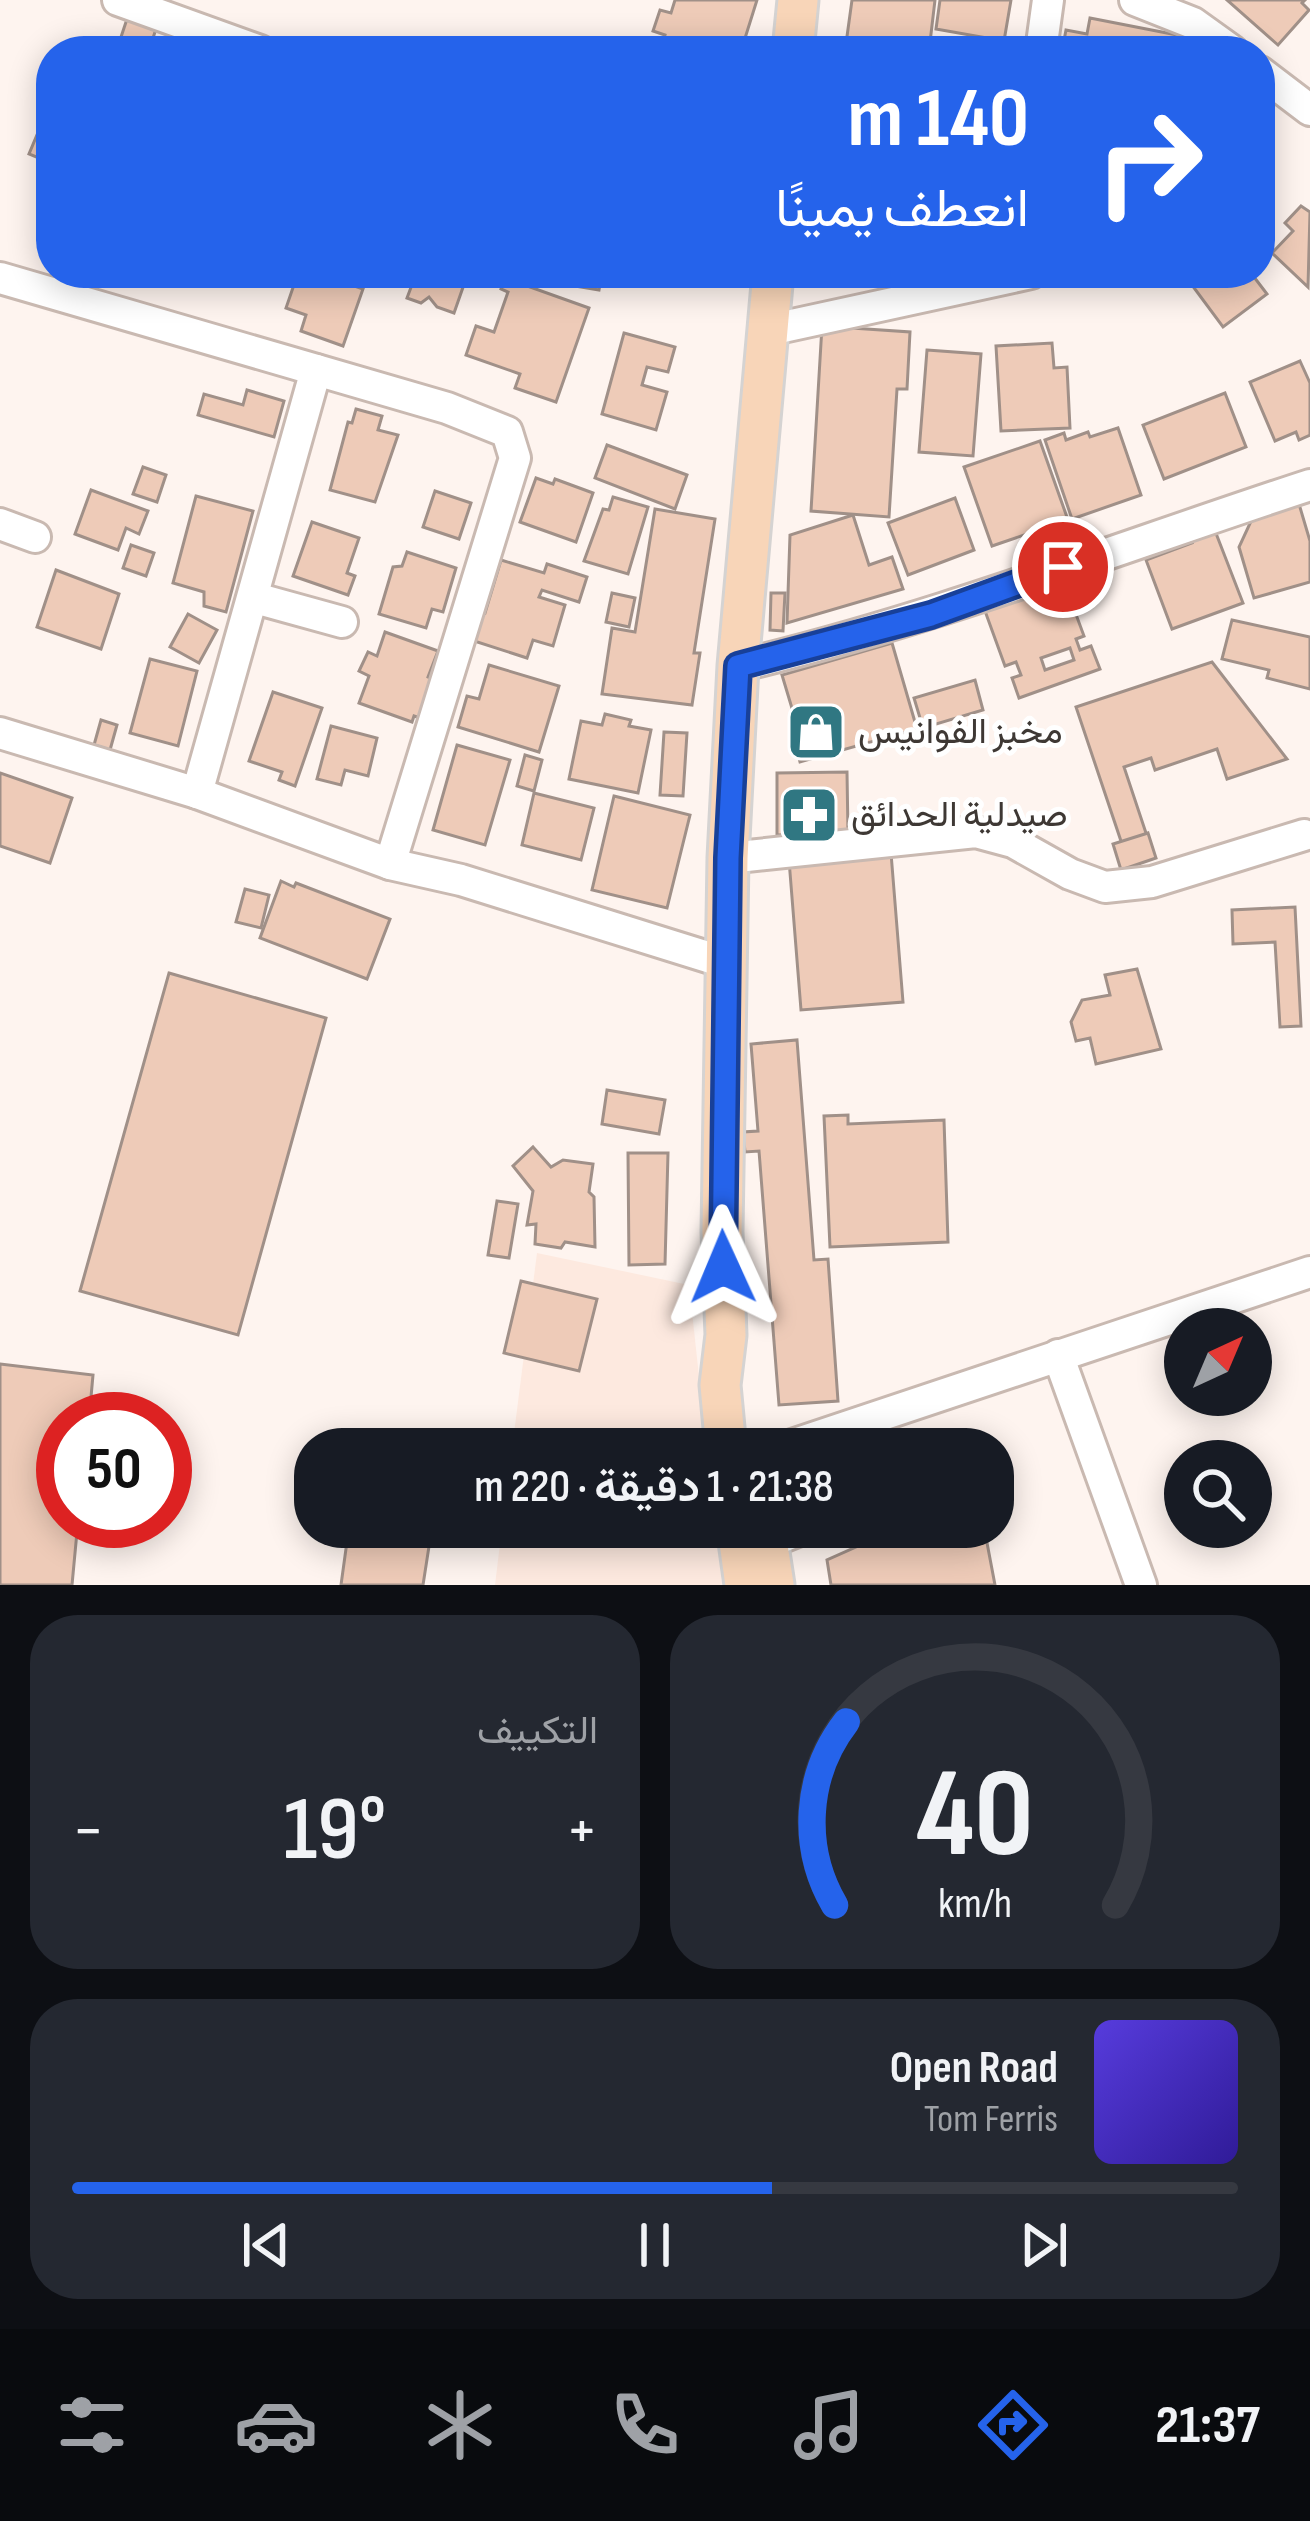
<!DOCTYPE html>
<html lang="ar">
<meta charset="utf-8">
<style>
:root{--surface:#171b24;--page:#242831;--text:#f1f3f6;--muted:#9ea1a6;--line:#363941;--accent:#2563eb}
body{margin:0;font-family:"Sofia Sans Condensed",Vazirmatn,sans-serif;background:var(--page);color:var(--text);direction:rtl;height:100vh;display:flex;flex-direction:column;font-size:45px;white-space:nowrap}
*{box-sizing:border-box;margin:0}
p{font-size:39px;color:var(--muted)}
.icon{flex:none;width:66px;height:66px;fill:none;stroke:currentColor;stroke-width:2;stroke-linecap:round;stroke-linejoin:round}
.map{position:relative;height:1585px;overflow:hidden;direction:ltr}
.drawer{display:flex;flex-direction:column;gap:30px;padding:30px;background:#0d0f14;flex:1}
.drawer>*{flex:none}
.top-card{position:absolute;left:36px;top:36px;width:1239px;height:252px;border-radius:48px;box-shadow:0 6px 30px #0003;direction:rtl;background:#2563eb;color:#fff;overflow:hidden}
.needle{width:78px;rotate:44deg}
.tools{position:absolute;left:1164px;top:1308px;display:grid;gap:24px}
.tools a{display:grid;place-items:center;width:108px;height:108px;border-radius:50%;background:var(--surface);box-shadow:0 6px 30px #0003;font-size:60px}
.speed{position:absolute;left:36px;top:1392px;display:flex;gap:24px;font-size:60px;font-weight:700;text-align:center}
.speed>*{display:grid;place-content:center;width:156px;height:156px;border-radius:50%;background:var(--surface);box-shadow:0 6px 30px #0003;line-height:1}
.speed .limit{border:18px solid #d22;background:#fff;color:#111}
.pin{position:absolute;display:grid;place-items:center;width:102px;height:102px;color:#fff;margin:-51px;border:6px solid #fff;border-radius:50%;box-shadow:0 3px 12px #0007}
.me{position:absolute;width:132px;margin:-66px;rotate:359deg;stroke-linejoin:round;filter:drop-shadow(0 0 9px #0008)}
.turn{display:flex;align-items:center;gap:42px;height:252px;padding:0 48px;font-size:54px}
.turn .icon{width:156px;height:156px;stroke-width:2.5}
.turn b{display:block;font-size:84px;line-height:102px}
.big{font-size:90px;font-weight:600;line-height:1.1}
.drawer .tile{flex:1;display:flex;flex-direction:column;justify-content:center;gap:18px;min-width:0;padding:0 42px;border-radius:48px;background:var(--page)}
.drawer .dial{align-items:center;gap:0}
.dial svg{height:312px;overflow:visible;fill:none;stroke:var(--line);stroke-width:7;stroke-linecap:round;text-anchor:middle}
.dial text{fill:var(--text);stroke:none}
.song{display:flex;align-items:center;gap:36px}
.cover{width:144px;height:144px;border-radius:18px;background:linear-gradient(135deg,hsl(250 70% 55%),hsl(250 70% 35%))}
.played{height:12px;border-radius:6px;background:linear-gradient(90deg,var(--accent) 60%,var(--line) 60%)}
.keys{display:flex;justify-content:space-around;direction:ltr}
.heat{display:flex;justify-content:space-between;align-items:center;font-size:66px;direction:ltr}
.drawer .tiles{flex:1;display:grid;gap:30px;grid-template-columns:1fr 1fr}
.tile:last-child{grid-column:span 2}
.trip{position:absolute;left:294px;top:1428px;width:720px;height:120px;border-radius:48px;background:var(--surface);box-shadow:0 6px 30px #0003;font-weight:600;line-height:120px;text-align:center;direction:rtl}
.dock{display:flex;height:192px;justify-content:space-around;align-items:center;background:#090b0e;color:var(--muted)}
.dock .icon{width:84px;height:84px}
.dock .active{color:var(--accent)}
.dock b{font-size:54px;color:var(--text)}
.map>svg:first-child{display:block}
.built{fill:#fde9df}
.building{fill:#eecbb8;stroke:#a09088;stroke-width:3;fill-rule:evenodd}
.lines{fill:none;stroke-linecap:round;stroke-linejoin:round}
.minor-casing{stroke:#c9b9b1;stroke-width:36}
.major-casing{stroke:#d5d3d2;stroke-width:45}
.minor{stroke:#fff;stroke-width:30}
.major{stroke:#f8d5b8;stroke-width:39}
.route-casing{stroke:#184099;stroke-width:30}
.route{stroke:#2563eb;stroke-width:21}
.labels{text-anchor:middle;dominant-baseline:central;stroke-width:10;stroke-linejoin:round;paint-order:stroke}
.poi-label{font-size:36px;fill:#3e3834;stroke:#fff;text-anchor:start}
</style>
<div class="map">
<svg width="1310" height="1585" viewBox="0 0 1310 1585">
<rect width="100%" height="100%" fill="#fef4ef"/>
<g class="built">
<polygon points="537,1253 689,1285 707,1449 512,1449"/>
<polygon points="502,1527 716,1527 722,1585 495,1585"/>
</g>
<g class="building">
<polygon points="675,0 757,0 741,51 684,51 662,44 665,35 653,31 660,10 671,13"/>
<polygon points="852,0 935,0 929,51 845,51"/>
<polygon points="940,0 1011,0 1004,41 936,29"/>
<polygon points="1227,0 1305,0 1302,3 1309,10 1278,45"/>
<polygon points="128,16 157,26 150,47 121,37"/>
<polygon points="1090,18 1177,35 1174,51 1062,51 1066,30 1087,34"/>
<polygon points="47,111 51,112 51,163 29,154"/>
<polygon points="1301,206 1310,212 1308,287 1272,253 1293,231 1285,223"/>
<polygon points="298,273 320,279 321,274 363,289 343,346 301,331 306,315 286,308"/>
<polygon points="392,273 468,273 454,313 437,307 429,297 421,303 407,298 413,282"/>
<polygon points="564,273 602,273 599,290 563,284"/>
<polygon points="1183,273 1251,273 1267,294 1223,327"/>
<polygon points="505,278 589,308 556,402 515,388 520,374 466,355 476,326 494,332 508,292 501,289"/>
<polygon points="822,326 910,332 907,389 897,389 889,517 811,511"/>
<polygon points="624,333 675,347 668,372 647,367 642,385 667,392 656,430 602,414"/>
<polygon points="1052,343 1054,368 1067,367 1070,428 1001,431 996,346"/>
<polygon points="927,350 981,354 973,456 919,452"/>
<polygon points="1300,361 1310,383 1310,435 1299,440 1296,432 1275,441 1250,382"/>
<polygon points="247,390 284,401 274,437 198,415 204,394 243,405"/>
<polygon points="1225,393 1246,447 1164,479 1143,425"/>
<polygon points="356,409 382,416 378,430 398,435 375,502 330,490 348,422 352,423"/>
<polygon points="1118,428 1141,495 1072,519 1045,440 1064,433 1066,440 1088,432 1090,437"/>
<polygon points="1040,441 1068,520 992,546 964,467"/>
<polygon points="607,445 687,475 675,509 595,478"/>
<polygon points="143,467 166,475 157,502 133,494"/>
<polygon points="536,478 553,484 555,479 593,493 576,542 520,522"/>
<polygon points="91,490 148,511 139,534 126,528 118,550 75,534"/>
<polygon points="435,491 471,503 459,539 423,527"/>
<polygon points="196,496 253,511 226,612 204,606 204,592 173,583"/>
<polygon points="613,497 648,507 628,574 584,561 603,509 609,510"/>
<polygon points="955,498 974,550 908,575 888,523"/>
<polygon points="1299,504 1310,541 1310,582 1254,598 1239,547 1252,519"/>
<polygon points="655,509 715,519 694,653 700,653 692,705 602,694 612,628 635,632"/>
<polygon points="853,515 869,565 892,557 903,589 787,623 790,535"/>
<polygon points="312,522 359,538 347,573 355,576 348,595 293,576"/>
<polygon points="1212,523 1243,603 1172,629 1146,560 1192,543 1187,532"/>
<polygon points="131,545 154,553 146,576 123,568"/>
<polygon points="407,552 456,568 443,612 432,609 426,628 379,614 393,567 402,566"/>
<polygon points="501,560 544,573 547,564 587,577 579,602 542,590 539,597 565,605 553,646 533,640 527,658 468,639 477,610 485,613"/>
<polygon points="56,570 119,594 101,649 37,627"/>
<path d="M1064 582 1084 636 1076 639 1080 650 1091 646 1100 669 1019 698 1012 678 1021 675 1016 662 1005 666 985 611ZM1070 648 1074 660 1045 670 1041 658Z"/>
<polygon points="612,593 635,598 629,627 606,622"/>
<polygon points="771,593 785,593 783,631 770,630"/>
<polygon points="188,614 217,630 199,663 170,647"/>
<polygon points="1232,620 1310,637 1310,689 1267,678 1269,670 1222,659"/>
<polygon points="385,632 438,651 428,677 434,680 420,718 414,716 412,722 359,703 369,676 359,671 368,652 377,656"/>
<polygon points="892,643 917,729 800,762 790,727 797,725 782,675"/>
<polygon points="150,659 197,671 178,746 130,733"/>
<polygon points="1212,662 1287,759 1227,779 1217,749 1155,770 1151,758 1124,767 1148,839 1123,847 1076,707"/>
<polygon points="489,665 559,686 539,752 458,727 467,696 479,699"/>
<polygon points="975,680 983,710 923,728 914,698"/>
<polygon points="273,692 322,708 295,786 279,780 282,772 249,761"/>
<polygon points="605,714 631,720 629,726 651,730 638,793 569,779 581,721 602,725"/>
<polygon points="101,720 117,725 110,750 94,745"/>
<polygon points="331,726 377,738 368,776 345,770 341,785 317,779"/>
<polygon points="664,732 687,733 683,796 660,795"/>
<polygon points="457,745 510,760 485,845 433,830"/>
<polygon points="525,755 542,760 534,791 517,786"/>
<polygon points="847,772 848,834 777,835 777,773"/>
<polygon points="0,773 72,798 50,863 0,846"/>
<polygon points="534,793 594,808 581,860 522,845"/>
<polygon points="614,796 690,815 667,908 592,890"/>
<polygon points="1148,833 1156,858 1121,870 1113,844"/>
<polygon points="891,853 903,1002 801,1010 789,860"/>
<polygon points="281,881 294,887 296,883 390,919 367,979 260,938"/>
<polygon points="245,889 269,895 261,928 236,922"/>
<polygon points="1295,907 1301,1026 1280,1027 1275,942 1233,944 1232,910"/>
<polygon points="1137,969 1161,1049 1096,1064 1090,1038 1076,1041 1071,1022 1082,1000 1110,995 1105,975"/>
<polygon points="169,973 326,1018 238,1335 80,1291"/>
<polygon points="797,1040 814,1260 828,1259 838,1401 779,1405 759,1151 745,1152 743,1132 758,1131 751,1044"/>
<polygon points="607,1090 665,1100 659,1134 602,1124"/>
<polygon points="848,1115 848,1124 944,1120 948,1242 830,1247 824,1116"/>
<polygon points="533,1147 551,1167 563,1160 593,1164 589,1192 594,1197 595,1247 565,1242 561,1248 535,1244 536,1224 527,1225 533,1191 513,1166"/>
<polygon points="628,1153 668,1153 665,1264 629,1265"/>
<polygon points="497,1201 518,1204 509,1258 488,1255"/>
<polygon points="521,1281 597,1299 579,1371 504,1353"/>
<polygon points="0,1364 93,1375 89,1419 63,1419 63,1521 78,1521 72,1585 0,1585"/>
<polygon points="349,1527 432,1527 423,1585 341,1585"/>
<polygon points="901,1527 984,1527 995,1585 831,1585 827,1560"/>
</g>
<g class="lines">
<defs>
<g id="minor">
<polyline points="118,0 260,51"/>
<polyline points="1135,0 1193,23 1232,51"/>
<polyline points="1041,51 1048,0"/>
<polyline points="1260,72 1310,110"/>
<polyline points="0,278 447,408 507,432 515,458 390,864"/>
<polyline points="769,330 1031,273"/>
<polyline points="0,524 35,537"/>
<polyline points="255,598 342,622"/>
<path d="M738 666C933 620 1120 547 1310 485"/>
<polyline points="0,733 197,793 390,864 461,880 727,963"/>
<polyline points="197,793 316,370"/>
<polyline points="728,858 976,832 1013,842 1070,874 1105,887 1152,882 1304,835"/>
<polyline points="1058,1355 1141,1585"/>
<polyline points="780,1449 1310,1272"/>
<polyline points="767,1543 807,1527"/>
</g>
<g id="major">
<polyline points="793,51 798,0"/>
<polyline points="726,1449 720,1385 726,1335 722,1232 728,858 738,666 773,273"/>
<polyline points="737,1527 745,1585"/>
<polyline points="765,1527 774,1585"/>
</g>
</defs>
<use href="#minor" class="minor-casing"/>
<use href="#major" class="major-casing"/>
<use href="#minor" class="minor"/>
<use href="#major" class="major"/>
</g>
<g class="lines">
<defs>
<polyline id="route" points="723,1267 728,858 738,666 931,615 1063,567"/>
</defs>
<use href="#route" class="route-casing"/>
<use href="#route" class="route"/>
</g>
<defs>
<symbol id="shop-square" viewBox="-11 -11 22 22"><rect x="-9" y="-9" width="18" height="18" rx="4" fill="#307782" stroke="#fff"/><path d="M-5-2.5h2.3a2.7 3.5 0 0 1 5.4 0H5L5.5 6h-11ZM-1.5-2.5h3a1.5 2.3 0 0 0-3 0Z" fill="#fff"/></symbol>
<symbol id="pharmacy-square" viewBox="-11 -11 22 22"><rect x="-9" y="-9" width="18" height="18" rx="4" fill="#307782" stroke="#fff"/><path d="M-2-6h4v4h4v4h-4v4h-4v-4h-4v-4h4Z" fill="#fff"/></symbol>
</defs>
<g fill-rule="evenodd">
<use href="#shop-square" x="783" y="699" width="66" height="66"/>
<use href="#pharmacy-square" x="776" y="782" width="66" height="66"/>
</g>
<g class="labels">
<g class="poi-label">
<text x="858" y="732">مخبز الفوانيس</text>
<text x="851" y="815">صيدلية الحدائق</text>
</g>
</g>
</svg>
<div class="tools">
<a><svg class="needle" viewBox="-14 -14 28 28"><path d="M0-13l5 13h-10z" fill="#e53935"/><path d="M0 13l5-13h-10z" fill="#9ea1a6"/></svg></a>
<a><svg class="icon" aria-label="search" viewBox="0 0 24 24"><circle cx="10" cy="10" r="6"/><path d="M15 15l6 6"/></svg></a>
</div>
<div class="speed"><div class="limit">50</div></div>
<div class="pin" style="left:1063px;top:567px;background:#d93025"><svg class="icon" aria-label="arrive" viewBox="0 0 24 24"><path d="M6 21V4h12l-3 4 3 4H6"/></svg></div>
<svg class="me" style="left:723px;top:1267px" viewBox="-20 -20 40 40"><path d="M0-17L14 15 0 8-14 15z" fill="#2563eb" stroke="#fff" stroke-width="4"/></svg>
<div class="trip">21:38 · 1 دقيقة · 220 m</div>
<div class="top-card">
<div class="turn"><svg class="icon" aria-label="right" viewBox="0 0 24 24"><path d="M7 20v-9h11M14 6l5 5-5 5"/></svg><div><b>140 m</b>انعطف يمينًا</div></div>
</div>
</div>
<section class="drawer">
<div class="tiles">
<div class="tile dial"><svg viewBox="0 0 100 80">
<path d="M14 69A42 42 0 1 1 86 69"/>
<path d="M14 69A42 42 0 0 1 17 22" stroke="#2563eb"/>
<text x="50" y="56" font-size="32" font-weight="700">40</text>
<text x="50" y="72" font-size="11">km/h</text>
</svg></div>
<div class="tile"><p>التكييف</p>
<div class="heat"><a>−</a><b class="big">19°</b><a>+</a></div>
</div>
<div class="tile">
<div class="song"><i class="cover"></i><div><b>Open Road</b><p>Tom Ferris</p></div></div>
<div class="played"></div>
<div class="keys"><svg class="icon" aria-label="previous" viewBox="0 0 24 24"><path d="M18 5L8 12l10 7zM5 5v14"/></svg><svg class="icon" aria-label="pause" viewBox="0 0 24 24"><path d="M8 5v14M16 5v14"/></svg><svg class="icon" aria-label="next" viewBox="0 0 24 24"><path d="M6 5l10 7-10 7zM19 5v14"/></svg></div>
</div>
</div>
</section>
<nav class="dock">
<b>21:37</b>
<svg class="icon active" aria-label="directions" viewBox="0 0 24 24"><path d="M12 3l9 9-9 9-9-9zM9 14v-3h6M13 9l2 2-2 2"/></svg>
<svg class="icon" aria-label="music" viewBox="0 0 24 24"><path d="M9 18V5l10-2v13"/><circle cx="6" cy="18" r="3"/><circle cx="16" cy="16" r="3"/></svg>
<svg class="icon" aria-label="phone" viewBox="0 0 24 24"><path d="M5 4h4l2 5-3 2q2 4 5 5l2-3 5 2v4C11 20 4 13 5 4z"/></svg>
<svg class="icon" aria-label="climate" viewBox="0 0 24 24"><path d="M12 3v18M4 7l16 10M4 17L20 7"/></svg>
<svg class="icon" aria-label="car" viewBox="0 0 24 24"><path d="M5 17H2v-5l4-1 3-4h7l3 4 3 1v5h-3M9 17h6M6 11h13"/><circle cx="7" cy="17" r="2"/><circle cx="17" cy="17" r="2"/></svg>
<svg class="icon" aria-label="filters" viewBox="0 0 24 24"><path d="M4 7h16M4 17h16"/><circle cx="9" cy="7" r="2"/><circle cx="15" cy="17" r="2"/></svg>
</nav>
